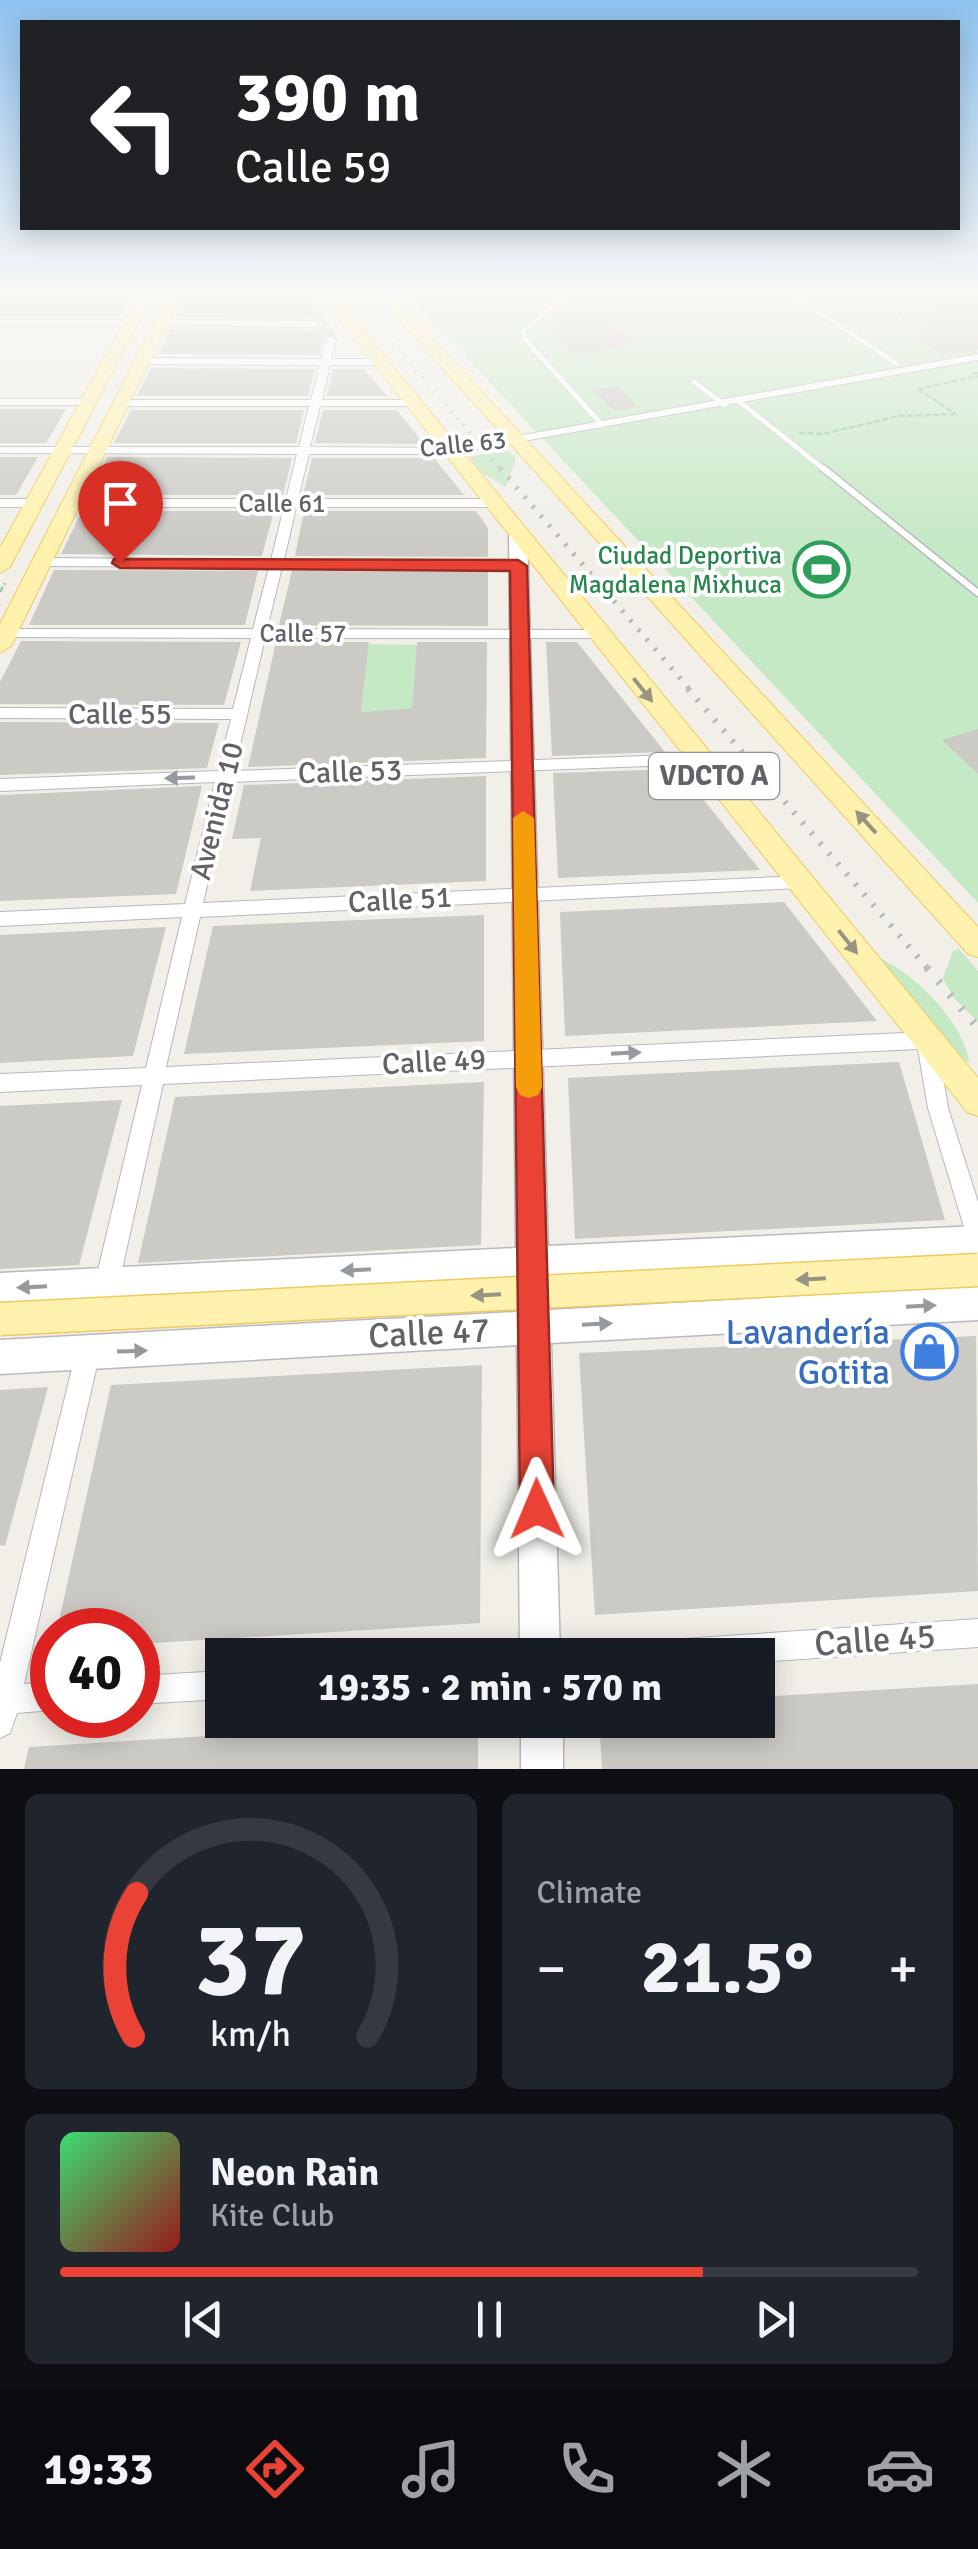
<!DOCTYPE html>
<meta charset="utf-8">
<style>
:root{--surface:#171b24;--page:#20242c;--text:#f1f3f6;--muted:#9ea1a6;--line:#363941;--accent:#ea4335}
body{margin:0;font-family:Signika,sans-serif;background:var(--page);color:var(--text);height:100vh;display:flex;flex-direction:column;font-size:38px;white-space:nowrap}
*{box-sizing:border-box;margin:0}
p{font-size:32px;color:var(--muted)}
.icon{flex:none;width:55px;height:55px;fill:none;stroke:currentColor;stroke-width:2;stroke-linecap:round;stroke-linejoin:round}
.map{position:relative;height:1769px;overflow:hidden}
.sheet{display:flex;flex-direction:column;gap:25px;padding:25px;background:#0d0f14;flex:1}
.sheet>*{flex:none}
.hud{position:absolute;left:20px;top:20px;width:940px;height:210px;border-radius:0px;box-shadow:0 5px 25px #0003;background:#202124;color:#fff;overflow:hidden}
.speed{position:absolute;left:30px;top:1608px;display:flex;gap:20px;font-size:50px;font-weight:700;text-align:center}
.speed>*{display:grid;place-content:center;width:130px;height:130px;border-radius:50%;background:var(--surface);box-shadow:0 5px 25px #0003;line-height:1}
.speed .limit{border:15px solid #d22;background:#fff;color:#111}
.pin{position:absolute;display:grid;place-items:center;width:85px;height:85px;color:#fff;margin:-102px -42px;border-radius:50% 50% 50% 0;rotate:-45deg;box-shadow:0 0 10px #0007}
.pin .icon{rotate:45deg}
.me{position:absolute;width:110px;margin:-55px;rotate:359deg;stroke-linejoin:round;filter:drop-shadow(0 0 8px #0008)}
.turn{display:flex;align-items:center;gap:35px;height:210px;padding:0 50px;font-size:45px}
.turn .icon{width:130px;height:130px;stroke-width:2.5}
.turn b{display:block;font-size:70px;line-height:85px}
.big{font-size:75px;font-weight:700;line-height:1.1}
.sheet .tile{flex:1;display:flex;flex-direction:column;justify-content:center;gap:15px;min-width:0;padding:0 35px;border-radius:15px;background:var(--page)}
.sheet .dial{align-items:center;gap:0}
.dial svg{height:260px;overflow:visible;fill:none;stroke:var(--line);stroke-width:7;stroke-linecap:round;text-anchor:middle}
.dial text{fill:var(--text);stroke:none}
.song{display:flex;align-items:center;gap:30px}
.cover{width:120px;height:120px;border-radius:15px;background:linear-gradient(135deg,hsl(140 70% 55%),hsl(0 70% 35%))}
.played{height:10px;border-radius:5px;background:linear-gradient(90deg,var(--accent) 75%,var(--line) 75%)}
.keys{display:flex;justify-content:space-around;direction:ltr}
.heat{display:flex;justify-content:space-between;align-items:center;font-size:55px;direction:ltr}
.sheet .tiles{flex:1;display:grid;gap:25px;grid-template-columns:1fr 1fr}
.tile:last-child{grid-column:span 2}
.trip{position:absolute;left:205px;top:1638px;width:570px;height:100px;border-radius:0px;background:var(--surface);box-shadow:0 5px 25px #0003;font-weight:700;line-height:100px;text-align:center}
.tab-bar{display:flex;height:160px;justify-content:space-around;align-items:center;background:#090b0e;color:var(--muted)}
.tab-bar .icon{width:70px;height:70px}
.tab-bar .active{color:var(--accent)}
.tab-bar b{font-size:45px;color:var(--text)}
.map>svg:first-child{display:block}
.green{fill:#c5e8c5}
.building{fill:#cccac5}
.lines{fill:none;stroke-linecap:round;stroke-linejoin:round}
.lane-far1-casing{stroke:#b5b8bc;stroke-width:6}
.lane-casing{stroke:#b5b8bc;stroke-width:9}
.street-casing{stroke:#b5b8bc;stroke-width:2}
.secondary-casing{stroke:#b6babf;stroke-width:3}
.primary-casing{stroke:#f2c960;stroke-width:2}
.path{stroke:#9cc7a9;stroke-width:2.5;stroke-dasharray:6 2.5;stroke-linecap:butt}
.lane-far1{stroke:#fff;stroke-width:5}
.lane{stroke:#fff;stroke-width:6}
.street{fill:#fff;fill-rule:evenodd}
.secondary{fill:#fff;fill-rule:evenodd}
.primary{fill:#fff2af;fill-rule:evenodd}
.rail-far3{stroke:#b6b7b8;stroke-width:4;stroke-dasharray:1 8;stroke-linecap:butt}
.rail-far2{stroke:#b6b7b8;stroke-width:5;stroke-dasharray:2.5 10;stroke-linecap:butt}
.rail-far1{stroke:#b6b7b8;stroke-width:6;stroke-dasharray:2.5 11;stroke-linecap:butt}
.rail{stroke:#b6b7b8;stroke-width:8;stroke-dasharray:2.5 15;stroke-linecap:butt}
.primary-bridge-casing{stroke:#f2c960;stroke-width:35;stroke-linecap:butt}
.path-bridge{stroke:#9cc7a9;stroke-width:2.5;stroke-dasharray:6 2.5;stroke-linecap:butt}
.primary-bridge{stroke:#fff2af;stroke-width:32}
.oneway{fill:#979581}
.oneway2{fill:#979a9d}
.route{fill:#ea4335;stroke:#982c22;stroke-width:2.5}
.slow{fill:#f59e0b}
.labels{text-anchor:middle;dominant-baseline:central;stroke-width:8;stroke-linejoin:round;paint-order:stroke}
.far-street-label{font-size:25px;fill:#5f6368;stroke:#fff}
.far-leisure-label{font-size:25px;fill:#27864d;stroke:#fff;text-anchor:end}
.shield{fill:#fff;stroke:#8f9295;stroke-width:2.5}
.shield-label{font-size:28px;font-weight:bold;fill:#5f6368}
.street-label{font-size:30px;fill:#5f6368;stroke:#fff}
.near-shop-label{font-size:35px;fill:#366cbe;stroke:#fff;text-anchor:end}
.near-street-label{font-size:35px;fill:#5f6368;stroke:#fff}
</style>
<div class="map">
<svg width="978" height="1769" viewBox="0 0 978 1769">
<rect width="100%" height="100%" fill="#f1efe8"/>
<g class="green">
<polygon points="408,295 978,295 978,903"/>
<polygon points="508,450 516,459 506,487 481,472 470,457"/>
<polygon points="369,644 417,645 412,708 361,712"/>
<polygon points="959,949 978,971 978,1022 953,997 943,978 953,951"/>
<path d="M881 959C916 975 964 1023 969 1062L960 1056Z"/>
</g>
<g class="building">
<polygon points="0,295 129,295 118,316 0,316"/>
<polygon points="186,295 307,295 338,336 324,336 318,355 158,354 170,329 315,331 324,325 315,317 176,316"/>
<polygon points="946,295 978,295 978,350 942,356 916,336"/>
<polygon points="597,312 635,344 576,355 542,324"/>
<polygon points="151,368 315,369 308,396 137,396"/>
<polygon points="333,369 364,369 387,396 327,396"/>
<polygon points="617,386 638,407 615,411 592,390"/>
<polygon points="0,409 66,409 46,443 0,443"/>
<polygon points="131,410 304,410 296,443 114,443"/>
<polygon points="323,410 397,410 424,444 315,443"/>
<polygon points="0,457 38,457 16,495 0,495"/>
<polygon points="107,458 107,457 292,458 283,495 90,495"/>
<polygon points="312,458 434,458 464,495 303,495"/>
<polygon points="82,511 274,511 262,556 61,554"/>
<polygon points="304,511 476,511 488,528 488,557 295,556"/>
<polygon points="54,570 258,571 245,625 29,625"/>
<polygon points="292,571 488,572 488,626 279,625"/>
<polygon points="21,641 241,642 224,705 0,704 0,682"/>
<polygon points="276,642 369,642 361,712 412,708 417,642 487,642 486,758 248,767"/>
<polygon points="546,642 577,642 665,752 552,756"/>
<polygon points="0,722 219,723 207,768 0,775"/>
<polygon points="978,729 978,774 942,740"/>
<polygon points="679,769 760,870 558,878 553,773"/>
<polygon points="486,776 486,881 250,891 261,838 232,839 244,785"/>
<polygon points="202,786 176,894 0,901 0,795"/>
<polygon points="784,902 877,1021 565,1036 560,912"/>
<polygon points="484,915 484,1041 184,1054 213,926"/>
<polygon points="166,927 133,1056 0,1063 0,935"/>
<polygon points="899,1062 945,1220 575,1239 568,1078"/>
<polygon points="484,1082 481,1245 138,1263 175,1097"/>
<polygon points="122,1100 79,1265 0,1269 0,1106"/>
<polygon points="976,1336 978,1591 595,1615 579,1353"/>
<polygon points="482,1365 480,1623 138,1644 138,1630 57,1630 111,1385"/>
<polygon points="48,1387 5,1546 0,1545 0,1390"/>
<polygon points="978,1684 978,1769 602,1769 599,1720 758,1720 758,1697"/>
<polygon points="469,1720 478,1720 478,1769 24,1769 29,1747"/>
</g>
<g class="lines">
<defs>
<g id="lane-far1">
<polyline points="566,295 523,331 525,339 602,425"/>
<polyline points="794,295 897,364"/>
<polyline points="694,382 725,405"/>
<polyline points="740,402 826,471"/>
</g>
<polyline id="lane" points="823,468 978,593"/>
<g id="street">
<polygon points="0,320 131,320 136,323 131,326 0,326"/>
<polygon points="161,320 315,321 320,324 315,327 158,325 156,323"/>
<polygon points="331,336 336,339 331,359 379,359 384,362 379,365 330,365 322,400 413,400 418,403 413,406 320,406 310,447 450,448 978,354 978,360 450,454 309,454 298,499 493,499 499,503 493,507 296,507 284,560 519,561 526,565 519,569 282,567 267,629 598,630 605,634 598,638 265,638 234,771 700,754 708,759 700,764 231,782 203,903 800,876 809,882 800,888 200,917 166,1067 927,1032 934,1034 937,1040 948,1108 978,1202 978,1248 970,1245 967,1237 928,1108 918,1049 163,1084 119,1283 115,1291 107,1294 99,1291 95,1283 142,1085 0,1092 0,1074 146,1068 182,917 0,926 0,912 185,904 215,782 0,791 0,779 218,771 231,719 0,718 0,708 233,709 251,638 7,637 0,633 7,629 253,629 269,567 42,566 36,562 42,558 271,560 284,507 71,507 65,503 71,499 286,499 297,454 0,453 0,447 299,447 309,406 121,406 116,403 121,400 311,400 320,365 142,364 137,361 142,358 321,359 326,339"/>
<polygon points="0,399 88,399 93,402 88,405 0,405"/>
<polygon points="0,499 34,499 40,503 34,507 0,507"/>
<polygon points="88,1340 97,1343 100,1352 24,1684 52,1682 52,1710 17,1713 10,1733 0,1738 0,1663 76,1352 79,1343"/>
<polygon points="978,1619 978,1647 758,1662 758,1655 639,1655 643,1645 653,1641"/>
<polygon points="222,1671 222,1699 138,1704 138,1676"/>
</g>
<g id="secondary">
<polygon points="518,530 527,535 548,1246 978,1226 978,1256 549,1278 550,1310 978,1286 978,1320 551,1343 560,1655 520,1655 517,1345 0,1374 0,1340 516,1312 516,1279 0,1305 0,1273 516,1248 509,535"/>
<rect x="521" y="1720" width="42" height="49"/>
</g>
<g id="primary">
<polygon points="139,295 153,295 10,567 0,573 0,548"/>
<polygon points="168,295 182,295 11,646 0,653 0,624"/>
<polygon points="319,295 334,295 978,1078 978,1116 967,1112"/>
<polygon points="377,295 392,295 978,927 978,957 968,954"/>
</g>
</defs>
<use href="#lane-far1" class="lane-far1-casing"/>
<use href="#lane" class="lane-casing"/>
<use href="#street" class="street-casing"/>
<use href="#secondary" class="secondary-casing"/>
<use href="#primary" class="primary-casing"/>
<g class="path">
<polyline points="869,295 906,317"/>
<polyline points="897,295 915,305 903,320"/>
<polyline points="978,373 973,374 978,377"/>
<polyline points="918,389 956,414"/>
<polyline points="799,433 823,434 899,416 957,414"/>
<polyline points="0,592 5,583"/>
</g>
<use href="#lane-far1" class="lane-far1"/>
<use href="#lane" class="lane"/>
<use href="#street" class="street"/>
<use href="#secondary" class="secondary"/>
<use href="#primary" class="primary"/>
<polyline class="rail-far3" points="352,295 502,471"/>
<polyline class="rail-far2" points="500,468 691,691"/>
<polyline class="rail-far1" points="688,689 929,970"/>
<polyline class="rail" points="927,968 978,1028"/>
<defs>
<polyline id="primary-bridge" points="0,1319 978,1270"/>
</defs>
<use href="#primary-bridge" class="primary-bridge-casing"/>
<polyline class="path-bridge" points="918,389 978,376"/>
<use href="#primary-bridge" class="primary-bridge"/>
</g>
<defs><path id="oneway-solid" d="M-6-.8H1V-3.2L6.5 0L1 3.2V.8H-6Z" transform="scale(2.5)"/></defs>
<g class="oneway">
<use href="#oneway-solid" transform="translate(643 690) rotate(51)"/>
<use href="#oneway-solid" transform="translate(866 822) rotate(-132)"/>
<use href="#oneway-solid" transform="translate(848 942) rotate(51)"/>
<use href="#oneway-solid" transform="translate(811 1279) rotate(177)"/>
<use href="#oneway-solid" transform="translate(486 1295) rotate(177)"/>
</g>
<g class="oneway2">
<use href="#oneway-solid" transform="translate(180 778) rotate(178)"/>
<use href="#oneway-solid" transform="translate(626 1053) rotate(-3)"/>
<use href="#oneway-solid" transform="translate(356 1270) rotate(177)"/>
<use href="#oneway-solid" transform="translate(32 1287) rotate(177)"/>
<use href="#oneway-solid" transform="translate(921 1306) rotate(-3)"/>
<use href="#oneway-solid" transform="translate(597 1324) rotate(-3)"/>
<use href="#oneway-solid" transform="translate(132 1351) rotate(-2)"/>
</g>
<linearGradient id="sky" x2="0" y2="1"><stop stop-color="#8fc3f1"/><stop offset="0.54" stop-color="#f9f8f5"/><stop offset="1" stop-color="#f9f8f5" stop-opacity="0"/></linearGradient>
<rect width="978" height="543" fill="url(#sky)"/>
<polygon class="route" points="114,559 518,560 527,566 554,1509 549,1521 537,1526 525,1521 520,1509 510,571 120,568 112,563"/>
<polygon class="slow" points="523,811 534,818 542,1087 538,1095 529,1098 520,1095 516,1087 513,818"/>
<defs>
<symbol id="stadium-ring" viewBox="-11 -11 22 22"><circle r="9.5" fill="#fff" stroke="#2e9e5b" stroke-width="1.5"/><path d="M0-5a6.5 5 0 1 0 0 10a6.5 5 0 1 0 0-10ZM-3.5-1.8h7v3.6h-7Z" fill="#2e9e5b"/></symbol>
<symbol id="shop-ring" viewBox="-11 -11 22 22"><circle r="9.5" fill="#fff" stroke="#3f7fe0" stroke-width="1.5"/><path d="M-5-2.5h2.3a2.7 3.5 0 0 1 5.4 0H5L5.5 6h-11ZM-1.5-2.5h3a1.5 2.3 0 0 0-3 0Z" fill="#3f7fe0"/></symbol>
</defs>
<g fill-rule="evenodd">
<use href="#stadium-ring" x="790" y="538" width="63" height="63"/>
<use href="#shop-ring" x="898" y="1320" width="63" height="63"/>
</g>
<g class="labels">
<g class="far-street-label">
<text transform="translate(463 444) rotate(-6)">Calle 63</text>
<text x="282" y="503">Calle 61</text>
<text x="303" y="633">Calle 57</text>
</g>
<g class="far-leisure-label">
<text x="782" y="555">Ciudad Deportiva<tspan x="782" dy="29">Magdalena Mixhuca</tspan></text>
</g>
<rect class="shield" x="649" y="753" width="130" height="46" rx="8"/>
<g class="shield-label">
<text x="714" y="776">VDCTO A</text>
</g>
<g class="street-label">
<text x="120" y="714">Calle 55</text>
<text transform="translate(350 772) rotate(-2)">Calle 53</text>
<text transform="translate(217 811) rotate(-76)">Avenida 10</text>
<text transform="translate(400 900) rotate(-3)">Calle 51</text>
<text transform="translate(434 1062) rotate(-3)">Calle 49</text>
</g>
<g class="near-shop-label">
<text x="890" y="1332">Lavandería<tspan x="890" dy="40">Gotita</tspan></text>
</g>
<g class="near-street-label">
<text transform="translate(429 1333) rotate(-3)">Calle 47</text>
<text transform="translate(875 1640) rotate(-4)">Calle 45</text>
</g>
</g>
</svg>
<div class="speed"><div class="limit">40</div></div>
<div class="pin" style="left:120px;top:563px;background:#d93025"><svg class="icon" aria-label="arrive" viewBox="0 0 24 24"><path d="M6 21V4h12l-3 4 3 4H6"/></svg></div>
<svg class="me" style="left:537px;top:1509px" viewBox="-20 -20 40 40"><path d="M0-17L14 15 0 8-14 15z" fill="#ea4335" stroke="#fff" stroke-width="4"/></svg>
<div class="trip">19:35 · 2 min · 570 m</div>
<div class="hud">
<div class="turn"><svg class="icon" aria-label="left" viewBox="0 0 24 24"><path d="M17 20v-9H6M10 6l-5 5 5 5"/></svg><div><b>390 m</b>Calle 59</div></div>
</div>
</div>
<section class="sheet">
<div class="tiles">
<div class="tile dial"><svg viewBox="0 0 100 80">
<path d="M14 69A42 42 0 1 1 86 69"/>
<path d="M14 69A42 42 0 0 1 15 25" stroke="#ea4335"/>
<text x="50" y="56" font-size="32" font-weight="700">37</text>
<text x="50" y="72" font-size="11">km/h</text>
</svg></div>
<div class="tile"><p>Climate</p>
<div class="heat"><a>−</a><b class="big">21.5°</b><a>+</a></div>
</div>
<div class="tile">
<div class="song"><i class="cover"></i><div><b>Neon Rain</b><p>Kite Club</p></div></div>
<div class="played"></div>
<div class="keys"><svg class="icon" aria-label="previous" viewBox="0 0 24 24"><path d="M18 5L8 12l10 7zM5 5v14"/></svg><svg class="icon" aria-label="pause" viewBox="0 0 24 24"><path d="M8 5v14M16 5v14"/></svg><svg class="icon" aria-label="next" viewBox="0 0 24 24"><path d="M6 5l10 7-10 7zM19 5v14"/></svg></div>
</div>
</div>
</section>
<nav class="tab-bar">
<b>19:33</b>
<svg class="icon active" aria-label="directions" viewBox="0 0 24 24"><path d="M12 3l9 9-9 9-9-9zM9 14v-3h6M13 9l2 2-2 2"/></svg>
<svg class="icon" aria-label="music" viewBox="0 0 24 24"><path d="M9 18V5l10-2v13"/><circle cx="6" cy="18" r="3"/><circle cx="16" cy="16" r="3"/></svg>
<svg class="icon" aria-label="phone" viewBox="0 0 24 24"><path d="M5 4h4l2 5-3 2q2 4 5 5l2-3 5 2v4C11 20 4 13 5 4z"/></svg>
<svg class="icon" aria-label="climate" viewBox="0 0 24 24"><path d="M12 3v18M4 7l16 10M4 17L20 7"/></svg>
<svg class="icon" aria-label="car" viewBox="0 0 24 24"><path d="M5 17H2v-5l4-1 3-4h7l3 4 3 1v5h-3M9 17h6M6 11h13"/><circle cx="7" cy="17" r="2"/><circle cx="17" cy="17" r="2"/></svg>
</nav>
